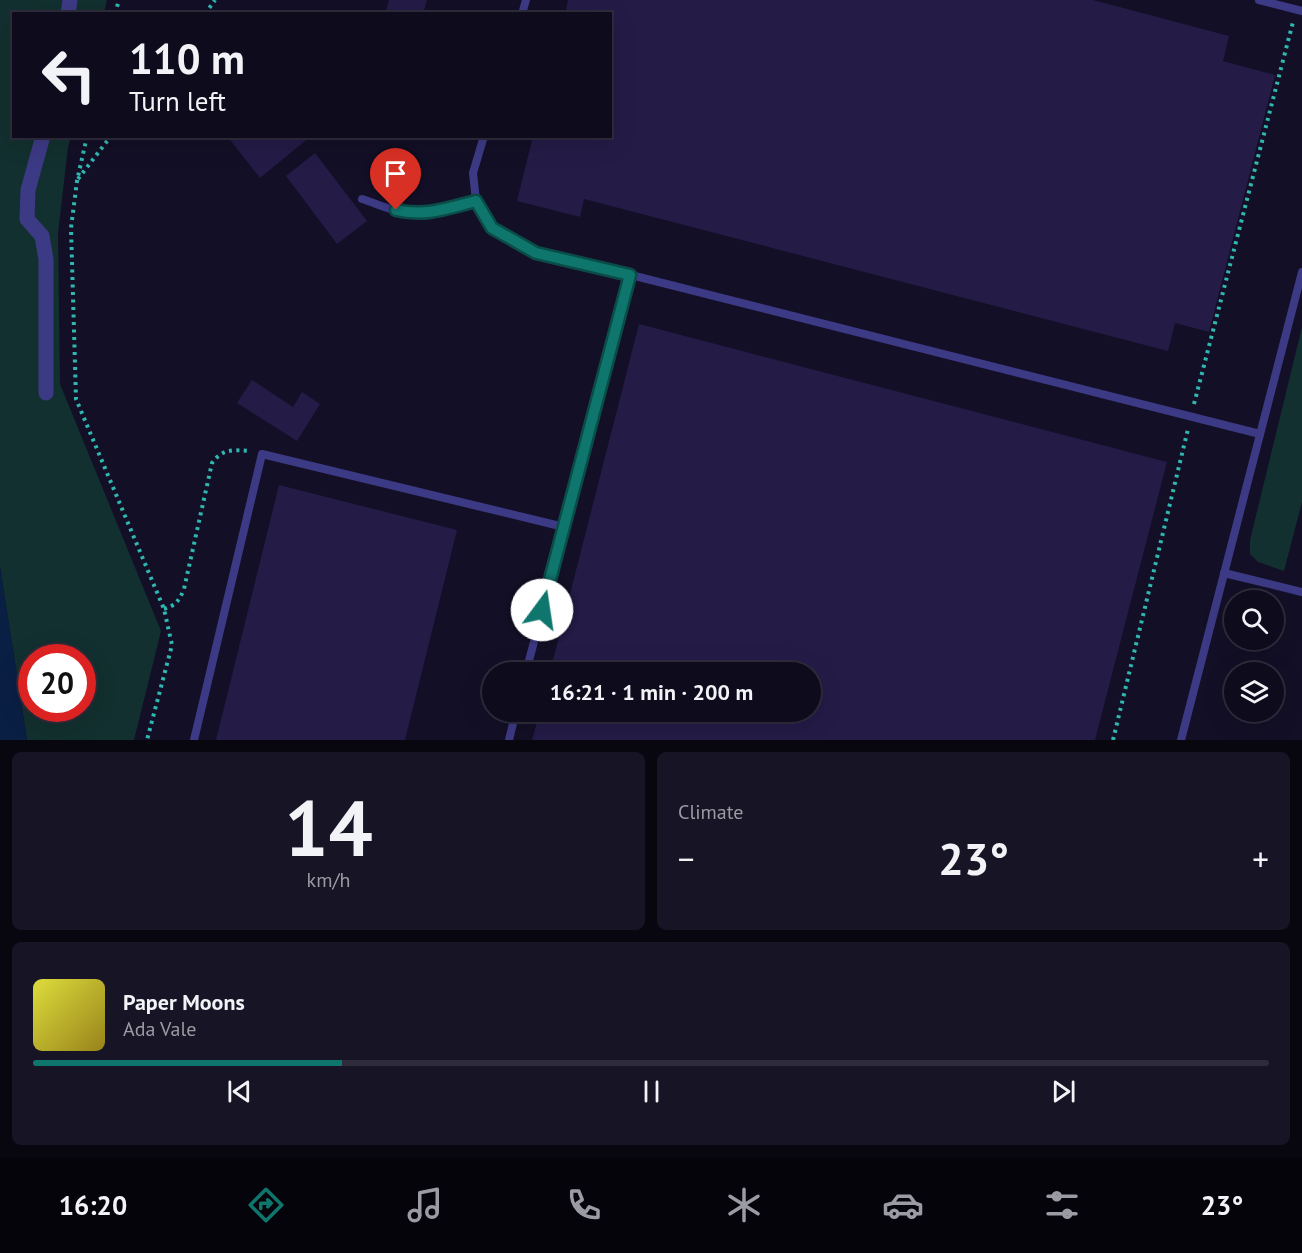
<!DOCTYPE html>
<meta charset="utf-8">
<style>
:root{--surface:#0e0b1c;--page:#171425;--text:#f1f3f6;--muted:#9b9ba3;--line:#2e2b3b;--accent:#0f766e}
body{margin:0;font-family:"PT Sans",sans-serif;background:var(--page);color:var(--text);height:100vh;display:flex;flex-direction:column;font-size:22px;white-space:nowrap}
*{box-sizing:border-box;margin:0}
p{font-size:20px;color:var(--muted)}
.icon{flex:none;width:33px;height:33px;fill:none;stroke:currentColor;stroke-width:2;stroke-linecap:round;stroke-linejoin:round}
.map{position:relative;height:740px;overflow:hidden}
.drawer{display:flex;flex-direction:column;gap:12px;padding:12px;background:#08060f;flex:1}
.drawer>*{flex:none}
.guide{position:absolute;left:12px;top:12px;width:600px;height:126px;border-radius:0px;box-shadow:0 6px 24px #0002,0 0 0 2px var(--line);background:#0e0b1c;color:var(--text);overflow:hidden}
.fabs{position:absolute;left:1224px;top:590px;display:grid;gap:12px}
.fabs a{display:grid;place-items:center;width:60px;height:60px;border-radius:50%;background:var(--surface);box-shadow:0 6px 24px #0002,0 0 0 2px var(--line);font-size:30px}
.speed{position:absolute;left:18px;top:644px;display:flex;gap:12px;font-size:30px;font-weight:700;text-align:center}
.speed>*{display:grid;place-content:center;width:78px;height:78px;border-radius:50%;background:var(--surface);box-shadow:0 6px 24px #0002,0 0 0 2px var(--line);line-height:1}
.speed .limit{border:9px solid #d22;background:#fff;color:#111}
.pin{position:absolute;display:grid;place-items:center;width:51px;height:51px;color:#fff;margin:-62px -26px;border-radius:50% 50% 50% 0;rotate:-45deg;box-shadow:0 0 6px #0007}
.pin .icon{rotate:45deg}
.me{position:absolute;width:66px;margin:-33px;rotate:14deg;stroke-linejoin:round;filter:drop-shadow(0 0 4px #0008)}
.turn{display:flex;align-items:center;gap:21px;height:126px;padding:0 18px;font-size:27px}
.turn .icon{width:78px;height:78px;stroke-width:2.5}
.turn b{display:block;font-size:42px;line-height:51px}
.big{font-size:45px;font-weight:800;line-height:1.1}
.drawer .card{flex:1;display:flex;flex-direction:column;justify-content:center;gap:9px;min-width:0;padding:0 21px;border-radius:9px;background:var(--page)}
.drawer .dial{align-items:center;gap:0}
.dial b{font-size:78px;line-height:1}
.song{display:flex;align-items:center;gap:18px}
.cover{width:72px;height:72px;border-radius:9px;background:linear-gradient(135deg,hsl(60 70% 55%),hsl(50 70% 35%))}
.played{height:6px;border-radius:3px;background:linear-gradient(90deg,var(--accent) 25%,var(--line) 25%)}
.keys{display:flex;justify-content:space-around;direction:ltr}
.heat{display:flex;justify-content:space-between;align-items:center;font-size:33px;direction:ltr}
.drawer .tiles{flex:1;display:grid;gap:12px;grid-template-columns:1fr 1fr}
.card:last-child{grid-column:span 2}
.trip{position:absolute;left:482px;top:662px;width:339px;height:60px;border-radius:30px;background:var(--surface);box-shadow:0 6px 24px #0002,0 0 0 2px var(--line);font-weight:800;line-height:60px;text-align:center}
.dock{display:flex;height:96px;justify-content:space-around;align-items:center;background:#06040b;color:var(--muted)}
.dock .icon{width:42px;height:42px}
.dock .active{color:var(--accent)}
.dock b{font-size:27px;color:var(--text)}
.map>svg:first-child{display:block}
.green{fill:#12302f;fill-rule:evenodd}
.water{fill:#0a1f44}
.building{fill:#241b47}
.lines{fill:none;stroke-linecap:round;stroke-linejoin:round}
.path{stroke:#2fb8b0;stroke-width:4;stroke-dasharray:3 4.5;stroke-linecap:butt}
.service{stroke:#3d3a85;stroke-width:8}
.minor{stroke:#3d3a85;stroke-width:15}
.route-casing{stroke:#0a4d48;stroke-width:15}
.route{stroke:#0f766e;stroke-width:10}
</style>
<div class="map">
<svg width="1302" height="740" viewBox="0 0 1302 740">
<rect width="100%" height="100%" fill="#130f26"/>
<g class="green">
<path d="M0 0H107L104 13 14 14V136L71 137 68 147 58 233 60 384 161 631 134 740H27L0 567ZM32 657H82V708H32Z"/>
<polygon points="1302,327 1302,502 1284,571 1258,562 1250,554 1250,540"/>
</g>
<polygon class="water" points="0,567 27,740 0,740"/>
<g class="building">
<polygon points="389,0 427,0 423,14 385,14"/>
<polygon points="568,0 1093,0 1229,36 1223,61 1275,75 1209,332 1175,323 1168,351 584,199 580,217 517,201 533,136 610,136 610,14 565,14"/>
<polygon points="227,136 311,136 260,178"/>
<polygon points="315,153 367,221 337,244 286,176"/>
<polygon points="639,324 1167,462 1095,740 532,740 540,711 810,711 810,672 550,672"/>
<polygon points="252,380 293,407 302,392 320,404 297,441 237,403"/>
<polygon points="279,485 457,530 405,740 216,740"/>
</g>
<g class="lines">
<g class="path">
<polyline points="115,14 119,0"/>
<polyline points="205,14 215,0"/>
<polyline points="87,136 77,181 71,228 76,399 164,609 172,645 147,740"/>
<polyline points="78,179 111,136"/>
<polyline points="1194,404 1293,22"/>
<path d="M164 609C176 605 179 601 184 589L212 463C223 448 233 450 250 451"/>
<polyline points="1113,740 1188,429"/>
</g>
<g class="service">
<polyline points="1259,0 1302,11"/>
<polyline points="522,14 526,0"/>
<polyline points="484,136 473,173 476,201 492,228 536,253 631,275 1260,434"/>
<path d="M362 199C378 204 396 213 412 213 434 214 456 206 476 201"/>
<polyline points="1224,573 1302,592"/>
<polyline points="526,672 631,275"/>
<polyline points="194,740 262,454 564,527"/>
<polyline points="509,740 516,711"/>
<polyline points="1181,740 1302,272"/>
</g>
<g class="minor">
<polyline points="68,14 70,0"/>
<polyline points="43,136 28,190 27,219 42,236 46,259 46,393"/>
</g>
</g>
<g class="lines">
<defs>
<path id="route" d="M396 210C426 217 448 208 476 201L492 228 536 253 630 275 542 610"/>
</defs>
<use href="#route" class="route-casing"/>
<use href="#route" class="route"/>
</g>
</svg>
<div class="fabs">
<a><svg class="icon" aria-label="search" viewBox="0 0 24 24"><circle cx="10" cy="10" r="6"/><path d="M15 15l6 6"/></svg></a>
<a><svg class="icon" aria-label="layers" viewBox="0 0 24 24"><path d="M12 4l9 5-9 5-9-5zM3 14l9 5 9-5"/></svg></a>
</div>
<div class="speed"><div class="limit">20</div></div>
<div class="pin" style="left:396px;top:210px;background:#d93025"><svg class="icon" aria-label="arrive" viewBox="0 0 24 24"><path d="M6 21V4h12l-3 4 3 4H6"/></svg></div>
<svg class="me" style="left:542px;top:610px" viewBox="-20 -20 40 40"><circle r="19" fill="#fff"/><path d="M0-13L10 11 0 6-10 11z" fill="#0f766e"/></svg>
<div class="trip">16:21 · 1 min · 200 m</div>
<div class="guide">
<div class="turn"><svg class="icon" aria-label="left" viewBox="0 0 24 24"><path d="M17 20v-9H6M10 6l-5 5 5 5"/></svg><div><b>110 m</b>Turn left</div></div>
</div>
</div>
<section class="drawer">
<div class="tiles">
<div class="card dial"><b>14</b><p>km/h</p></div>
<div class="card"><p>Climate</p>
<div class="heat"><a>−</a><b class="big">23°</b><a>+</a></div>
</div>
<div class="card">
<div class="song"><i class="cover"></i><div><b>Paper Moons</b><p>Ada Vale</p></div></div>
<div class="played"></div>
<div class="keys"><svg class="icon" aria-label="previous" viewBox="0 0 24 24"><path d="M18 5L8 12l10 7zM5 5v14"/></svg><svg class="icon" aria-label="pause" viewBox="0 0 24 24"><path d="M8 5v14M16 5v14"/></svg><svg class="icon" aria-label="next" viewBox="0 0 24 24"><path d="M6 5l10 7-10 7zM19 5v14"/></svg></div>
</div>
</div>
</section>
<nav class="dock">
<b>16:20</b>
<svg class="icon active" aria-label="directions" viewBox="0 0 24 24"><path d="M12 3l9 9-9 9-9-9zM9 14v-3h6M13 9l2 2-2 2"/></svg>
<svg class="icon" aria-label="music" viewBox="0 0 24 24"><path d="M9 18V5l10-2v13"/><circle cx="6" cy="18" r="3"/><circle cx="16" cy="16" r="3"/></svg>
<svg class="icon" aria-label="phone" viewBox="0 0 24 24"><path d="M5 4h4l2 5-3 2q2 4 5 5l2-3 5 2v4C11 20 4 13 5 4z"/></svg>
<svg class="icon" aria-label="climate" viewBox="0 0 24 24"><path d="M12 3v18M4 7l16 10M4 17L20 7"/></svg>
<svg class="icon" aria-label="car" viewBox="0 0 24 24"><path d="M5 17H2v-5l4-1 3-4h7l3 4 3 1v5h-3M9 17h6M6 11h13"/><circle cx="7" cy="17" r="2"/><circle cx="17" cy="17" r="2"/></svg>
<svg class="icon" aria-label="filters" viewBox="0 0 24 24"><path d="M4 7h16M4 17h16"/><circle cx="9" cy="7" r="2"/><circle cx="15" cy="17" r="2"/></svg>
<b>23°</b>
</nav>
